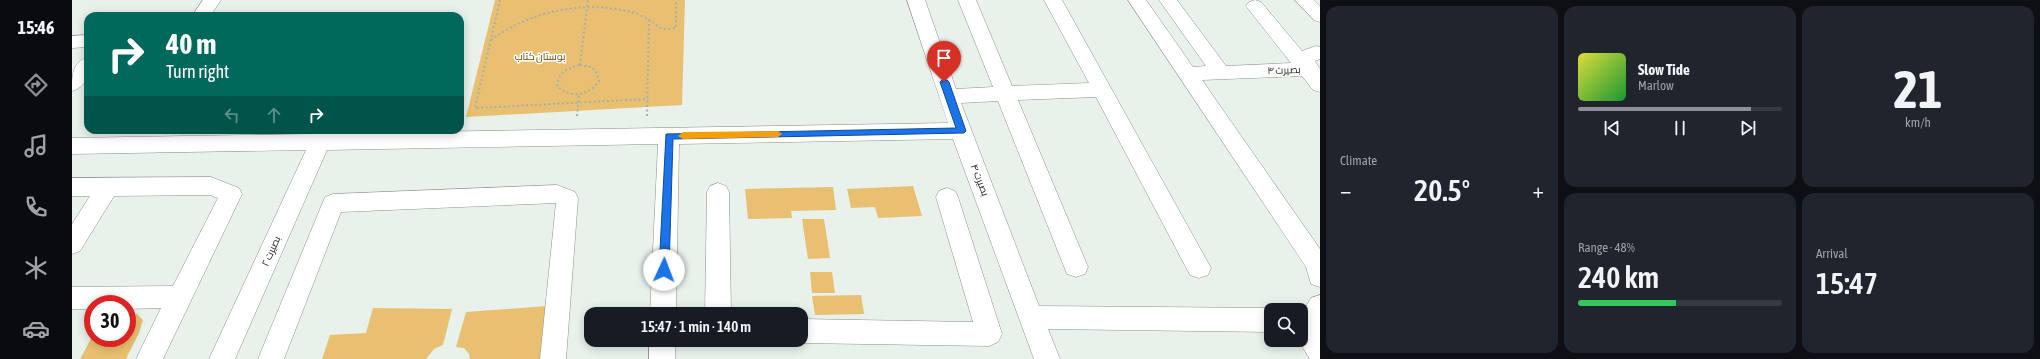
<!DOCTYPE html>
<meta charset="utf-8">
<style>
:root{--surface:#171b24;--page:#20242c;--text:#f1f3f6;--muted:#9ea1a6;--line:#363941;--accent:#8c9099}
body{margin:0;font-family:"Asap Condensed",Cairo,sans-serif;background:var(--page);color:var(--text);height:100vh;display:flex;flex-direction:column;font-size:15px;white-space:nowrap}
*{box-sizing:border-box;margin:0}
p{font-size:13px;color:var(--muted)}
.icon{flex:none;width:22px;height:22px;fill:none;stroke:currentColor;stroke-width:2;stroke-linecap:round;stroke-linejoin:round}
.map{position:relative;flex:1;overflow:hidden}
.sheet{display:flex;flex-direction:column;gap:6px;padding:6px;background:#0d0f14;width:720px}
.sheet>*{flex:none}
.guide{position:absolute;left:12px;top:12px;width:380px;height:122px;border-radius:12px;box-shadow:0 2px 10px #0003;background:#00695c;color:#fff;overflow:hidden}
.tools{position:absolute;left:1192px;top:303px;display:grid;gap:8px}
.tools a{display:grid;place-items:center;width:44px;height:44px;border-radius:8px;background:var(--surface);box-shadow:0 2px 10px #0003;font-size:20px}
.speed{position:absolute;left:12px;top:295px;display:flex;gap:8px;font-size:20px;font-weight:700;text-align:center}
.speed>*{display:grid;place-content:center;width:52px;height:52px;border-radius:50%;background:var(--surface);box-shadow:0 2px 10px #0003;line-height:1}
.speed .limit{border:6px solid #d22;background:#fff;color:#111}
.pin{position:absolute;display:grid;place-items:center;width:34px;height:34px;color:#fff;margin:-41px -17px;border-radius:50% 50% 50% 0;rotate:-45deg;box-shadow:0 0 4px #0007}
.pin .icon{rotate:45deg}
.me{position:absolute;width:44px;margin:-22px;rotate:2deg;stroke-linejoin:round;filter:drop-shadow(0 0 3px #0008)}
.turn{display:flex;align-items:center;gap:14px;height:84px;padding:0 16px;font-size:18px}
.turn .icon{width:52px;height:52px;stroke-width:2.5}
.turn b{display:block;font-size:28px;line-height:34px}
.lanes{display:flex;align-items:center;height:38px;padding:0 16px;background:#0003;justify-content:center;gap:20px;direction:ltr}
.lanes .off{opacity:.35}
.big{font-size:30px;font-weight:600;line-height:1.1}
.sheet .tile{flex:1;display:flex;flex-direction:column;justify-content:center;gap:6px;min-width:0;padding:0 14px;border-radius:12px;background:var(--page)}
.sheet .dial{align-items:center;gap:0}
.dial b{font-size:52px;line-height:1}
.song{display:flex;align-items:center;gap:12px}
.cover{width:48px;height:48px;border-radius:6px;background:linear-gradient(135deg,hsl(60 70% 55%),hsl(130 70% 35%))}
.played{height:4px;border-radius:2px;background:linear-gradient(90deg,var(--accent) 85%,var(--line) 85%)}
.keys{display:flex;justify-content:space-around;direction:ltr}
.heat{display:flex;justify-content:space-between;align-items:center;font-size:22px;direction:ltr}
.charge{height:6px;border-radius:3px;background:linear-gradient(90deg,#34c759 48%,var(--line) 0)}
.sheet .tiles{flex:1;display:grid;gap:6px;grid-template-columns:repeat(3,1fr)}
.tile:first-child{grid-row:span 2}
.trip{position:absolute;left:512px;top:307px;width:224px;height:40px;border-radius:12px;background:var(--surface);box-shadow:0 2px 10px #0003;font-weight:600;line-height:40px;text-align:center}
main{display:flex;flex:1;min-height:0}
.tab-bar{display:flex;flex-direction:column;width:72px;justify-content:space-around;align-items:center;background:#090b0e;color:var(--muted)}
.tab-bar .icon{width:28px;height:28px}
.tab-bar .current{color:var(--accent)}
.tab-bar b{font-size:18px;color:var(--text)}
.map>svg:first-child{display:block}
.green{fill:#e9c071}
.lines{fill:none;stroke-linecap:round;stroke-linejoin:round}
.street-casing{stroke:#8a918b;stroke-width:1}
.path{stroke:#a9afaa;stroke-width:2;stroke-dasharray:2 2.5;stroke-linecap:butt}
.street{fill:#fff;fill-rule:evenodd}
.route{fill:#1a73e8;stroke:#114b97}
.slow{fill:#f59e0b}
.labels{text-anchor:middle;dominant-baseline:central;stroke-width:3;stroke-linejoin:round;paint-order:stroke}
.park-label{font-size:10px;fill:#644800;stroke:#fff}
.street-label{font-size:10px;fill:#222522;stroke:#fff}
</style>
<main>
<nav class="tab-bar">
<b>15:46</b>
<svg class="icon current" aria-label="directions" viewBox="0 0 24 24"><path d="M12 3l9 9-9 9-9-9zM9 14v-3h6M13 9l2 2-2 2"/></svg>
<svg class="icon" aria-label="music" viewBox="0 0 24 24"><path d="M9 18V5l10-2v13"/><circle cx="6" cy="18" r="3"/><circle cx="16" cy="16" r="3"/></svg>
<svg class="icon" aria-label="phone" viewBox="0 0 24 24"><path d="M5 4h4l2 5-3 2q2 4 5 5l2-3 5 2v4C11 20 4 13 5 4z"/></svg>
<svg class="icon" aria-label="climate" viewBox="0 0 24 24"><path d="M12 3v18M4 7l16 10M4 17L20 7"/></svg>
<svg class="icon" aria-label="car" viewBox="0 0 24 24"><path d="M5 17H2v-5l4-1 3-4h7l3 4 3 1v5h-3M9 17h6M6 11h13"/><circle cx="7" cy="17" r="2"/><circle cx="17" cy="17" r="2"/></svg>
</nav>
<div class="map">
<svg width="1248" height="359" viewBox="0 0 1248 359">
<rect width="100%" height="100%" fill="#e9f1eb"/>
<g class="green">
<polygon points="423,0 613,0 610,105 394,117"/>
<polygon points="841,186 850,216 806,218 803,207 779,208 775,189"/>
<polygon points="761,187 764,210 719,211 720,218 676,219 673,189"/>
<polygon points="730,219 752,219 758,258 736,259"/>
<polygon points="738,272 760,272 763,293 740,293"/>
<polygon points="789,295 792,314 743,315 740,296"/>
<polygon points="475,306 471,359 398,359 397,354 392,348 384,347 394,312"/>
<polygon points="301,308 380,309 371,345 362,349 354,359 250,359 258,335 294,333"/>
<polygon points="55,314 65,314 71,320 67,333 54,359 8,359 21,335 21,338 55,338"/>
</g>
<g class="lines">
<defs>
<g id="street">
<polygon points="131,0 149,0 138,16 120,16"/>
<polygon points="835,0 853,0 884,89 921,87 886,0 904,0 940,86 1017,83 972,0 990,0 1139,268 1136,275 1127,278 1118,275 1024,97 946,100 1016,267 1013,274 1004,277 995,274 926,101 889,103 967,306 1199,308 1203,310 1199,310 1199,332 976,329 988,359 962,359 881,139 607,144 604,314 578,314 586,144 255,150 163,359 137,359 234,150 0,154 0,138 876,123"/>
<polygon points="1056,0 1074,0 1121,67 1134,66 1087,0 1105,0 1154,66 1219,63 1174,6 1177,2 1183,0 1189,2 1230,51 1244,46 1248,47 1248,59 1243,61 1248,69 1248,92 1241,90 1230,76 1130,80 1248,249 1248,287 1239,284 1234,267"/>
<polygon points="1223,0 1242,0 1248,6 1248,22 1242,20"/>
<polygon points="16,35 16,47 0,48 0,36"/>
<path d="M16 57C16 72 17 86 0 91 0 76 0 62 16 57Z"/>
<polygon points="139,177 167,188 170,194 91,359 64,359 89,308 55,309 55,304 21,304 21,309 0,309 0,287 101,286 146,198 138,195 42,196 8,251 0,254 0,224 18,196 0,196 0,178"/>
<polygon points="646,183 654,186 657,192 659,314 633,314 635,192 638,186"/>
<polygon points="485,185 503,192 506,198 494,359 468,359 484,203 269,212 212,359 186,359 253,197 261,194"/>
<polygon points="875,188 883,191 886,197 930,334 926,342 917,346 729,343 722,340 729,340 729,319 901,322 864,197 867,191"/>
<polygon points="1248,295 1248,359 1238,359 1226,340 1229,340 1229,310 1225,310 1233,308 1239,298"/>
<rect x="577" y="340" width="26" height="19"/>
</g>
</defs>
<use href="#street" class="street-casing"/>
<g class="path">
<polyline points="428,0 403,108 576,99"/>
<path d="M419 40C458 11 512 0 559 12 567 14 575 18 582 23 584 24 586 27 589 28 593 30 599 28 604 28V0"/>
<path d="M508 65 519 67 524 71 527 81C516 96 499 99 485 86 487 72 495 68 508 65Z"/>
<polyline points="508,65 516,0"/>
<polyline points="505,116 507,95"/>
<polyline points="575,116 577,20"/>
</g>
<use href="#street" class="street"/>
</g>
<polygon class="route" points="870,80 875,80 877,82 894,131 892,133 601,139 597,270 596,273 589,273 587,270 594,134 884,128 868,82"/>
<polygon class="slow" points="706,131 710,134 706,137 611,139 606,136 611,132"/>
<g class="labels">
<g class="park-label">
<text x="468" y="56">بوستان کتاب</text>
</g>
<g class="street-label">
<text transform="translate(1212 70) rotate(-2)">بصیرت ۴</text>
<text transform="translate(908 180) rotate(69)">بصیرت ۴</text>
<text transform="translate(199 251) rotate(-66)">بصیرت ۲</text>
</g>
</g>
</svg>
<div class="tools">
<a><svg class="icon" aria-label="search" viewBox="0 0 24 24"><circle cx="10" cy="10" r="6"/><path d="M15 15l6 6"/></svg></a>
</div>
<div class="speed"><div class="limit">30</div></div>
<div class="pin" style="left:872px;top:82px;background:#d93025"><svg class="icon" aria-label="arrive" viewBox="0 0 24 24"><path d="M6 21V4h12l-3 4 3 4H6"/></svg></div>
<svg class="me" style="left:592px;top:270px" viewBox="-20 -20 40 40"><circle r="19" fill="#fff"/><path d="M0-13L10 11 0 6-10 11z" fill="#1a73e8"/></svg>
<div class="trip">15:47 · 1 min · 140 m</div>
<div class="guide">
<div class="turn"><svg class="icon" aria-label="right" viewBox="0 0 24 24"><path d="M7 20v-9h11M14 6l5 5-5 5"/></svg><div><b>40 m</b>Turn right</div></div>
<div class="lanes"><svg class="icon off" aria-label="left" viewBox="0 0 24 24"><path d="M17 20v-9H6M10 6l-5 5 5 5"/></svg><svg class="icon off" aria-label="ahead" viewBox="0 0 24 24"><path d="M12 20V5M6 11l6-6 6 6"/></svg><svg class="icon" aria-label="right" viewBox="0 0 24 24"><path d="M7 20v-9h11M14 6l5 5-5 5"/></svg></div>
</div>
</div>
<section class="sheet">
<div class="tiles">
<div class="tile"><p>Climate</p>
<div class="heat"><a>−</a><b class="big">20.5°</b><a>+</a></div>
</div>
<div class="tile">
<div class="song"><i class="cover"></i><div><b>Slow Tide</b><p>Marlow</p></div></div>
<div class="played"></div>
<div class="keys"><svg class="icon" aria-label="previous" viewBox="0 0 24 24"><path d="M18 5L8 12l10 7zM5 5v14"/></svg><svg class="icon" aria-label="pause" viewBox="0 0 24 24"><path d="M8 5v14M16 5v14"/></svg><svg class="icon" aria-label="next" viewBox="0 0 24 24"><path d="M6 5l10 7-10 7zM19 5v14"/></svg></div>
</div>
<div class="tile dial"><b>21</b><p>km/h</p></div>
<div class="tile"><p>Range · 48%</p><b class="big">240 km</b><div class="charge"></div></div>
<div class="tile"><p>Arrival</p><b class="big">15:47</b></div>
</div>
</section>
</main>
